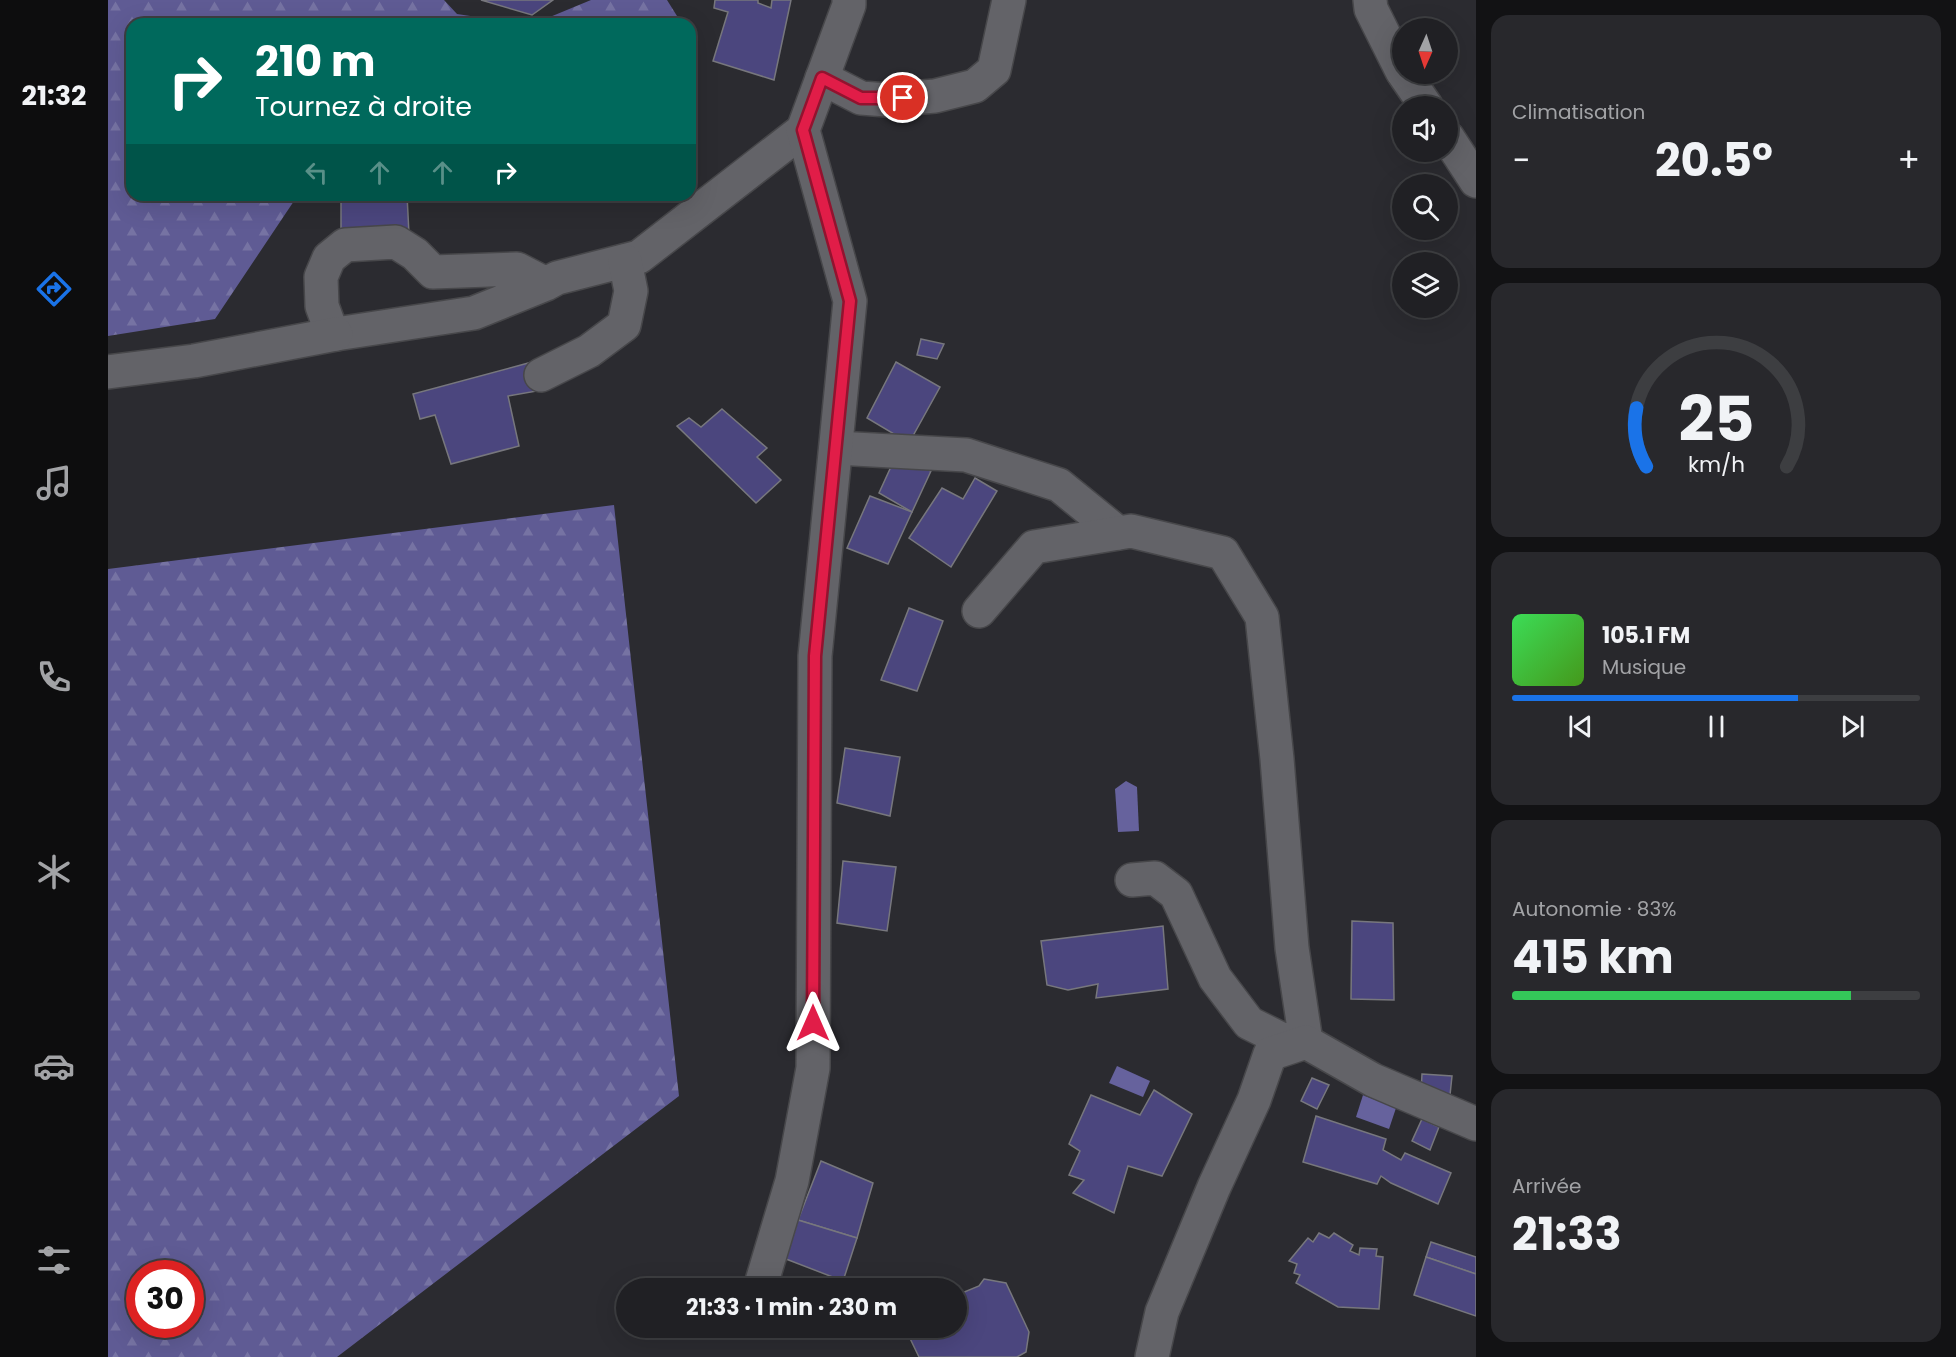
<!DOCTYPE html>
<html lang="fr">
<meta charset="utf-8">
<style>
:root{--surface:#202024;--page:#28282c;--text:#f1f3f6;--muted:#a2a3a6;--line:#3d3e41;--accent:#1a73e8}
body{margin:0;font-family:Poppins,sans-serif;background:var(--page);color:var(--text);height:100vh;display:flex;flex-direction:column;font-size:22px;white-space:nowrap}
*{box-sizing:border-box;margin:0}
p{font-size:20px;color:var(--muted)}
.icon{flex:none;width:33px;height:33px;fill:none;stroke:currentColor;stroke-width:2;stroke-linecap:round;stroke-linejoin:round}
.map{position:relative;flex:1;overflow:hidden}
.drawer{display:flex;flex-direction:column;gap:15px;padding:15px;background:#121214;width:480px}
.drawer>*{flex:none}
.hud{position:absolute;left:18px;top:18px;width:570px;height:183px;border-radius:18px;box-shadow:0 6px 24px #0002,0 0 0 2px var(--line);background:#00695c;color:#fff;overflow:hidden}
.needle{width:39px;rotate:183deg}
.controls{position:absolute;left:1284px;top:18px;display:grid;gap:12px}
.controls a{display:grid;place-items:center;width:66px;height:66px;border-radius:50%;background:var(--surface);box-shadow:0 6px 24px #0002,0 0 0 2px var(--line);font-size:30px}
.speed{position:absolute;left:18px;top:1260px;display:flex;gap:12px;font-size:30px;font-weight:700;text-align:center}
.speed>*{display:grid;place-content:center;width:78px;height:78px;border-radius:50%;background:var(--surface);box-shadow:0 6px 24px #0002,0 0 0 2px var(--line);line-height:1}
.speed .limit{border:9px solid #d22;background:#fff;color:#111}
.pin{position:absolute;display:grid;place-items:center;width:51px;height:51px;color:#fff;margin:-26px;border:3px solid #fff;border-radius:50%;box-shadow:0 2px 6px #0007}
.me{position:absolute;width:66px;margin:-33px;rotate:0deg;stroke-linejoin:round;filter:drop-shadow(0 0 4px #0008)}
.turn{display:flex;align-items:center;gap:21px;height:126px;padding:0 30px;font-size:27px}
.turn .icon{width:78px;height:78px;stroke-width:2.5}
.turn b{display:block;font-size:42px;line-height:51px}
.lanes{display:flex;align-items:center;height:57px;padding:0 30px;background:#0003;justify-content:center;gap:30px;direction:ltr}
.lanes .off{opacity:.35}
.big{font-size:45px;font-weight:700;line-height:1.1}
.drawer .tile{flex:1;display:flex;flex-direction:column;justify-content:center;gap:9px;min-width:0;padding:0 21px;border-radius:18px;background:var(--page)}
.drawer .dial{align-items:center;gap:0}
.dial svg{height:156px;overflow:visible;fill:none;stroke:var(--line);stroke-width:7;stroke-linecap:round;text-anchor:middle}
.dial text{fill:var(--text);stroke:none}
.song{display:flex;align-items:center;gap:18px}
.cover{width:72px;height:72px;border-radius:9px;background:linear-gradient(135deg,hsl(130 70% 55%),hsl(100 70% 35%))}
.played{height:6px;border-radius:3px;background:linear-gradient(90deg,var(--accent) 70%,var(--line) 70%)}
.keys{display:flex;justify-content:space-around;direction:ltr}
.heat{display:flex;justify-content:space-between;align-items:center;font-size:33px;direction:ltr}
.charge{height:9px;border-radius:4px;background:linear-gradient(90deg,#34c759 83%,var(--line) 0)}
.trip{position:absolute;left:508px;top:1278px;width:351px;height:60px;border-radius:30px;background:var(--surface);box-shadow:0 6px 24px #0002,0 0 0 2px var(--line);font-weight:700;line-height:60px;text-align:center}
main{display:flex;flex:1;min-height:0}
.dock{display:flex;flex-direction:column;width:108px;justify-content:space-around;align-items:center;background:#0d0d0e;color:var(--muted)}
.dock .icon{width:42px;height:42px}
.dock .on{color:var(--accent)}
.dock b{font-size:27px;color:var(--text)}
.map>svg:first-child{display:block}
.forest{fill:url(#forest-firs);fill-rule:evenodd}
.water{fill:#66629d}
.building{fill:#4b467e;stroke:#77777d;stroke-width:1.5}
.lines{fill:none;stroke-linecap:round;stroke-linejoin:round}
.minor-casing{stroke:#47474a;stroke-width:36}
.minor{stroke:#636368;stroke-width:33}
.route-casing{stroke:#92132f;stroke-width:15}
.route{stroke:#e11d48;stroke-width:10}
</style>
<main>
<nav class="dock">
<b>21:32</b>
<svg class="icon on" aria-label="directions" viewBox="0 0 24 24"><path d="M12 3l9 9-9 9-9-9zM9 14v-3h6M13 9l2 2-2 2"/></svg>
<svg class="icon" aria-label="music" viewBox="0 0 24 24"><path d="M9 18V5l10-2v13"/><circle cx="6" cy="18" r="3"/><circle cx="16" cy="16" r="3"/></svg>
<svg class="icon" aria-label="phone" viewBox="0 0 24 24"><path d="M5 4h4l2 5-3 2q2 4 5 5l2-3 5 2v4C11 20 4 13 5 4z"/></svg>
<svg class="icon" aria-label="climate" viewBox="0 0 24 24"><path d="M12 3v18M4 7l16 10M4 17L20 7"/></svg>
<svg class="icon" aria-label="car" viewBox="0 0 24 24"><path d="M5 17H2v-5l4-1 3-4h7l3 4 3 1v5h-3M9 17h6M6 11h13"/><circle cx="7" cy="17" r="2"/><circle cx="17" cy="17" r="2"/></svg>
<svg class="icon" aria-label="filters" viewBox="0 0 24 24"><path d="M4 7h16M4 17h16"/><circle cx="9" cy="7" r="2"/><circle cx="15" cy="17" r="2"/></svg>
</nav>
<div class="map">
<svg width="1368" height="1357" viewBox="0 0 1368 1357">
<defs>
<pattern id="forest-firs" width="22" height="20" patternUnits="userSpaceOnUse" patternTransform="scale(1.5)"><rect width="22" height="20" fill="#5f5b94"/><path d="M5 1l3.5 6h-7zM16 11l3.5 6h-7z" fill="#7673a3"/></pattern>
</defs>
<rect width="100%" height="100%" fill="#2b2b30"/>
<g class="forest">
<polygon points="0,0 336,0 349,14 415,24 24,24 24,195 190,195 107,319 0,336"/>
<polygon points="483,0 559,0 574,24 425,24"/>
<path d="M506 505 571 1096 229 1357H0V569ZM32 1274H82V1324H32Z"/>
</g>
<g class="water">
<polygon points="1018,781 1029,787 1031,831 1010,832 1007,789"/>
<polygon points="1009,1066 1042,1081 1035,1097 1001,1083"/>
<polygon points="1255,1095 1288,1108 1281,1129 1248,1117"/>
</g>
<g class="building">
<polygon points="373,0 445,0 424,15"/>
<polygon points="607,0 650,0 650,3 663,8 664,0 683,0 666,80 605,61 620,12 606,8"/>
<polygon points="233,195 299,195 301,234 233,233"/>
<polygon points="813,339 836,344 829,359 809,355"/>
<polygon points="424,362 429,391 400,396 411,446 343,464 327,415 312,419 305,394"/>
<polygon points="788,362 832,387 801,443 759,418"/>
<polygon points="614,409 659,448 649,457 673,480 648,503 569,426 581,418 593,427"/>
<polygon points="787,458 823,471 804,512 771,493"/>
<polygon points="867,478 889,491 843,567 801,538 834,488 855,499"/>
<polygon points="762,496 804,512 780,564 739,548"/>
<polygon points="801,608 835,621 809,691 773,680"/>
<polygon points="737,748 792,757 782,816 729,803"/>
<polygon points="735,861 788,867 779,931 729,923"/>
<polygon points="1244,921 1285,923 1286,1000 1243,999"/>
<polygon points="1055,926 1060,989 988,998 990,984 960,990 939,985 933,941"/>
<polygon points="1314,1074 1344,1076 1342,1095 1313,1093"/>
<polygon points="1204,1078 1221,1085 1209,1109 1193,1101"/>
<polygon points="1046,1090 1084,1114 1054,1176 1020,1166 1006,1213 965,1193 976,1180 961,1175 972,1151 961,1144 983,1095 1032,1115"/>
<polygon points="1208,1116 1278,1139 1275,1150 1293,1160 1297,1153 1343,1173 1330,1204 1283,1183 1273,1176 1269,1184 1195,1162"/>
<polygon points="1314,1119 1331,1127 1322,1150 1304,1141"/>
<polygon points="713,1161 765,1183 749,1238 690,1220"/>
<polygon points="690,1220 749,1238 735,1281 678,1259"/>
<polygon points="1211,1233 1221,1238 1226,1233 1245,1245 1242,1251 1251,1255 1252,1248 1269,1249 1268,1256 1275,1257 1271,1309 1230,1307 1188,1283 1192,1275 1186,1273 1189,1264 1181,1261 1200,1238 1205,1242"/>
<polygon points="1323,1242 1368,1257 1368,1274 1318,1257"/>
<polygon points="1318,1257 1368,1274 1368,1316 1306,1295"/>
<polygon points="876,1279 898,1283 921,1332 918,1352 909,1357 811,1357 797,1328 849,1328 849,1295 871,1286"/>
</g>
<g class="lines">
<defs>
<g id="minor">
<polyline points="1262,0 1263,9 1294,71"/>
<polyline points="1296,74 1318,106"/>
<polyline points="714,78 753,98 779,100 827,96 867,86 886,70 901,0"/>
<polyline points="1340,138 1368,181"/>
<polyline points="438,284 409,269 325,272 307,254 288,242 237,245 221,258 213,277 214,306 221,325 228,334 366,313 438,284 449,278 531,257 695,130"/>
<polyline points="0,372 86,361 228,334"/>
<polyline points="433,375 481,351 516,325 523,291 517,261"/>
<polyline points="728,448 858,455 951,485 1010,533"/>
<polyline points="871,611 926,547 1023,531 1115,553 1154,617 1169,759 1184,948 1198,1042 1173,1039 1141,1023 1107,978 1068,894 1047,878 1024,880"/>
<polyline points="652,1288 684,1181 705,1068 707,656 742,301 695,130 741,5 741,0"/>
<polyline points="1044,1357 1054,1312 1106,1187 1146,1100 1162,1054 1198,1042 1265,1080 1368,1124"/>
</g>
</defs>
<use href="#minor" class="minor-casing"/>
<use href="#minor" class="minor"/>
</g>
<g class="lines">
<defs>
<polyline id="route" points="705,1023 707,656 742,301 695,130 714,78 753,98 795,98"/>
</defs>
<use href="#route" class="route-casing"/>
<use href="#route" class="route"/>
</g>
</svg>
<div class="controls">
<a><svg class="needle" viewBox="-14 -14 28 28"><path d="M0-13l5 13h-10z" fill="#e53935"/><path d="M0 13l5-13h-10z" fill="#a2a3a6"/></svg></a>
<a><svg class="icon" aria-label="sound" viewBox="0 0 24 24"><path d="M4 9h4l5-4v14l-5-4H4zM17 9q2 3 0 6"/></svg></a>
<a><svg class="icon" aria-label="search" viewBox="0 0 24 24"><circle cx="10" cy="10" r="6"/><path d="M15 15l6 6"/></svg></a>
<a><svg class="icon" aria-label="layers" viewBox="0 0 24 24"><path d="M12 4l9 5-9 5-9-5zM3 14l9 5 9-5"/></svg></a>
</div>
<div class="speed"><div class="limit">30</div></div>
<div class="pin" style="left:795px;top:98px;background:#d93025"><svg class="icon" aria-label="arrive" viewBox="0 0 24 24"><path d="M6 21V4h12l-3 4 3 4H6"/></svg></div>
<svg class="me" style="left:705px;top:1023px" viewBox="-20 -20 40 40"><path d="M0-17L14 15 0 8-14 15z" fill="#e11d48" stroke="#fff" stroke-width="4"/></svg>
<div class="trip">21:33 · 1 min · 230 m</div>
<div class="hud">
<div class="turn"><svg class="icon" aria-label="right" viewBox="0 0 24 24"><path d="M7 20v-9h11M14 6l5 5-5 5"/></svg><div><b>210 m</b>Tournez à droite</div></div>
<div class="lanes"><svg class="icon off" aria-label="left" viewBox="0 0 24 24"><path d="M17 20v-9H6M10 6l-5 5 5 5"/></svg><svg class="icon off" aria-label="ahead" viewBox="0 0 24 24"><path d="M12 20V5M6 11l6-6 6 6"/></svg><svg class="icon off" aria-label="ahead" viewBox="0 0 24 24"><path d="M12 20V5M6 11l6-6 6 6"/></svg><svg class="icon" aria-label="right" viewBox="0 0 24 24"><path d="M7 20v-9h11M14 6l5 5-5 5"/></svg></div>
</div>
</div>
<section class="drawer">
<div class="tile"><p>Climatisation</p>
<div class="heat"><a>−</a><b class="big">20.5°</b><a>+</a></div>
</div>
<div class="tile dial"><svg viewBox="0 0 100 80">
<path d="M14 69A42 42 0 1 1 86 69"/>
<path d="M14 69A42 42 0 0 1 9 39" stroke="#1a73e8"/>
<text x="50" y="56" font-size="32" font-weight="700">25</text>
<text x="50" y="72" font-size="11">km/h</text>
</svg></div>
<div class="tile">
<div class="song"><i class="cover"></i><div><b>105.1 FM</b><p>Musique</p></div></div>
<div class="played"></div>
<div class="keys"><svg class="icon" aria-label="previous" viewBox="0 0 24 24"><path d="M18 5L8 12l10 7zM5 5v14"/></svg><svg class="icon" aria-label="pause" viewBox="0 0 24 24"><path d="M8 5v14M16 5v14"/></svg><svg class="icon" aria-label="next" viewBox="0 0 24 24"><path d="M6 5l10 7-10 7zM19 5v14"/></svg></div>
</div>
<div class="tile"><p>Autonomie · 83%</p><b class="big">415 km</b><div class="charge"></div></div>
<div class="tile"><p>Arrivée</p><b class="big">21:33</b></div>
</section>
</main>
